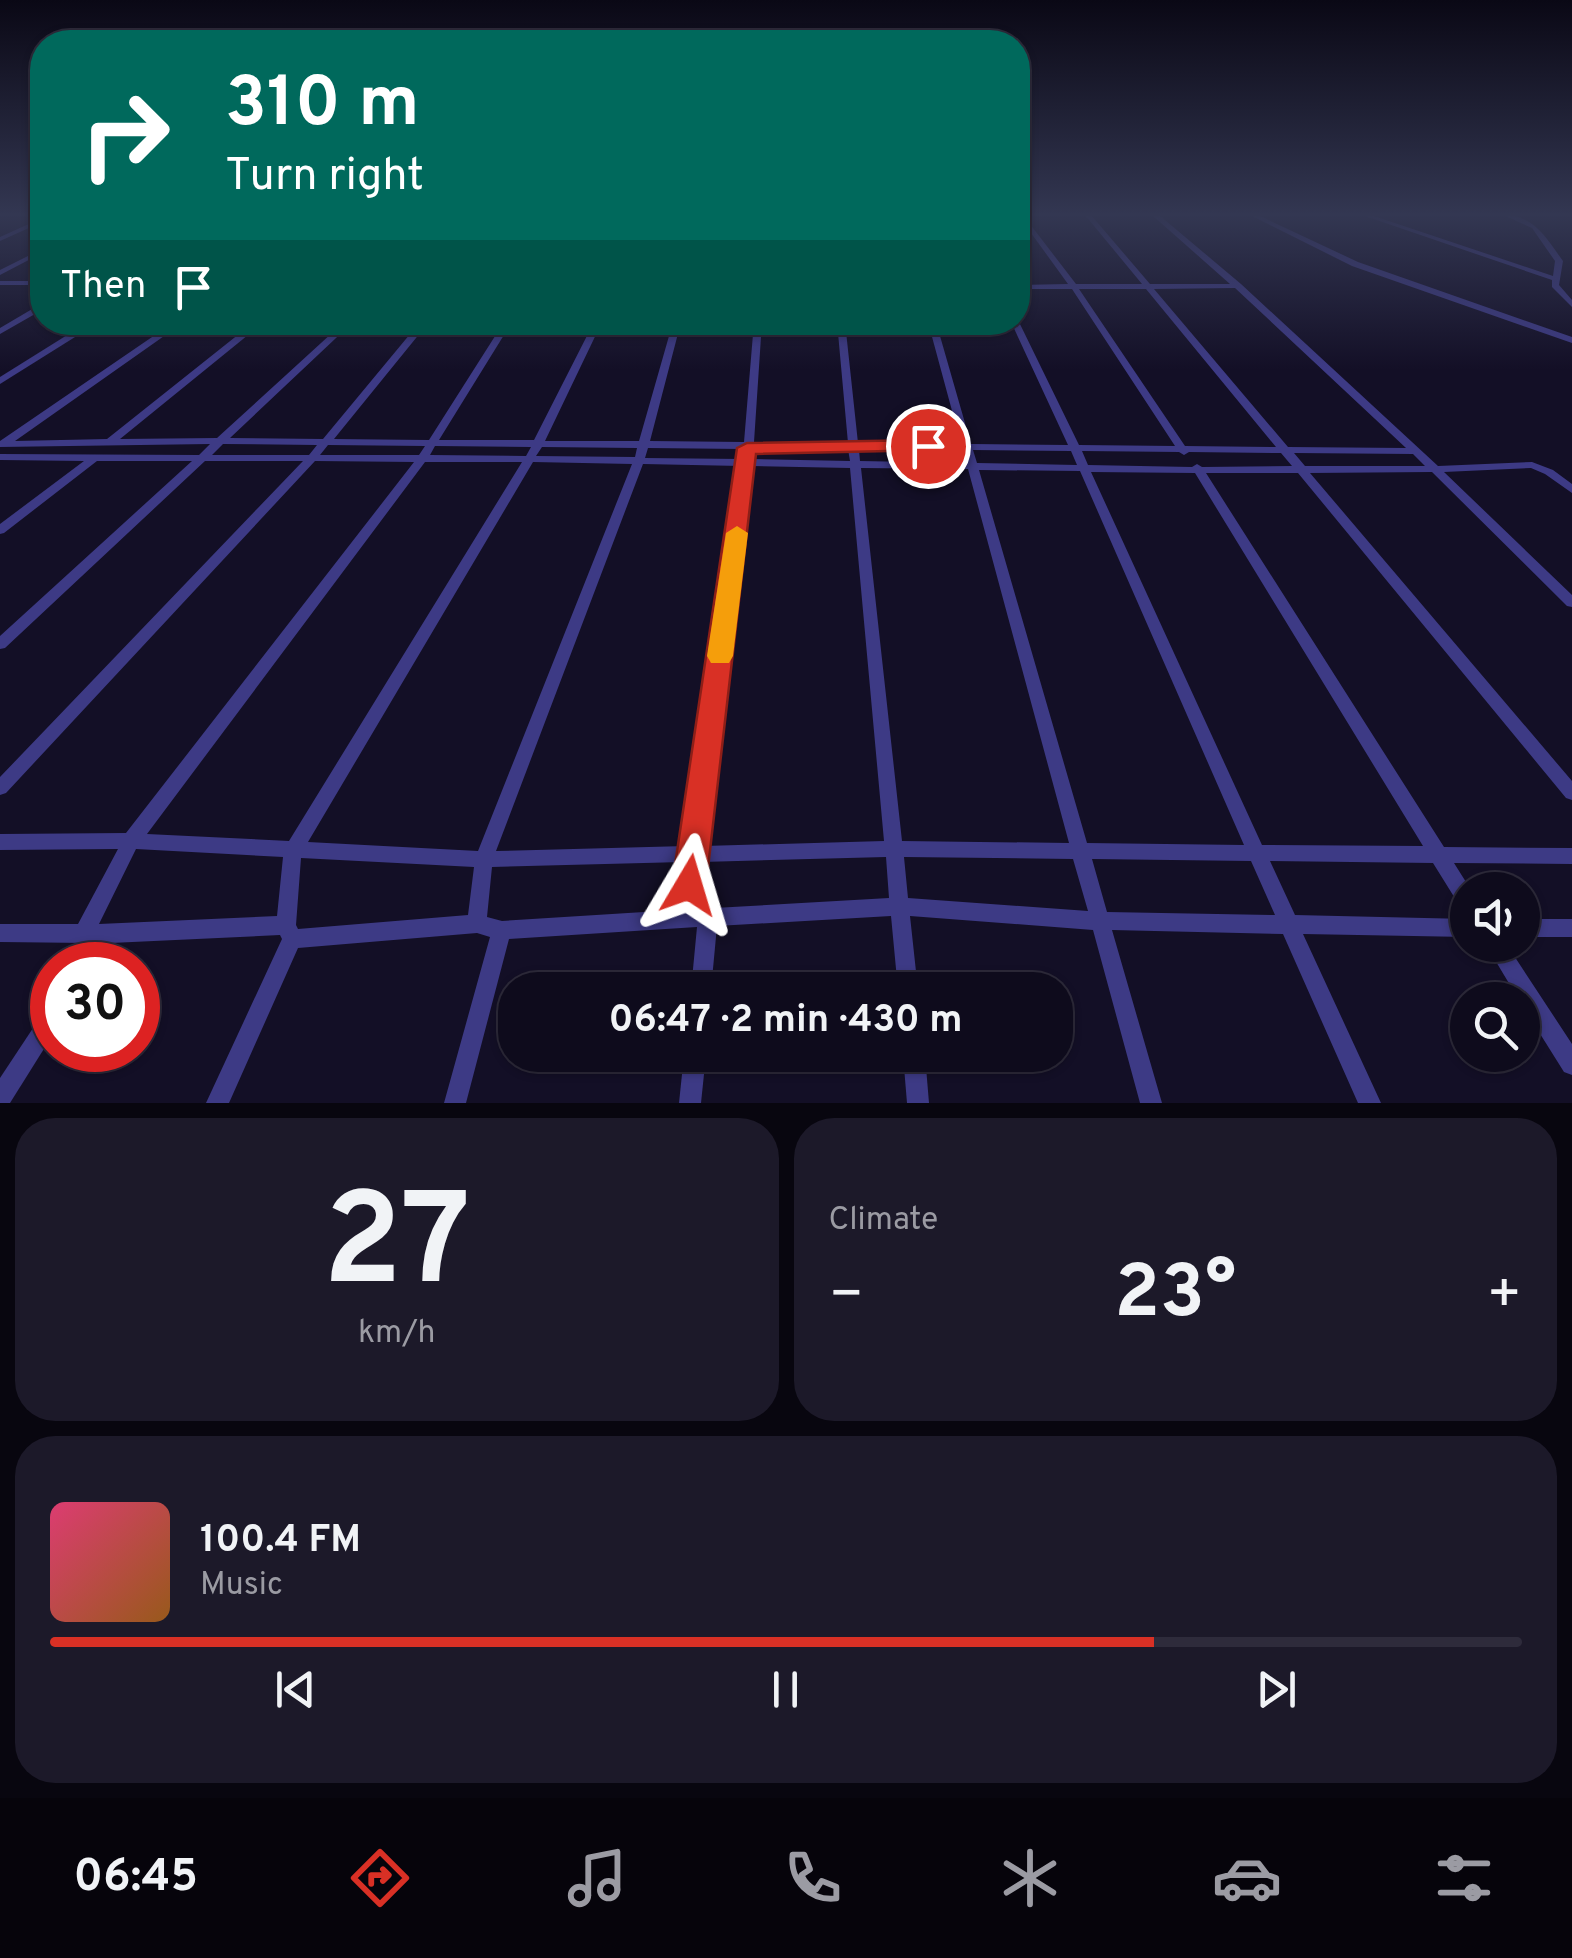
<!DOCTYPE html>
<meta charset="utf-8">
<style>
:root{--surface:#0e0b1c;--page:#1c1929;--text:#f1f3f6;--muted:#9b9ba3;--line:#2e2b3b;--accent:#d93025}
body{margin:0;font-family:Overpass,sans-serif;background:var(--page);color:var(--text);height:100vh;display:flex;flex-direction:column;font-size:38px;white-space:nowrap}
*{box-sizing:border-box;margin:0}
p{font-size:32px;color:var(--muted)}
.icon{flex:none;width:55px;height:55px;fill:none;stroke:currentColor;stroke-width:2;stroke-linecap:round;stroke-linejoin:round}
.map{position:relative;height:1103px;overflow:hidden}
.panel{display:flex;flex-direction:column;gap:15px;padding:15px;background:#08060f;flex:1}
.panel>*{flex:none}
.guide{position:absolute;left:30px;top:30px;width:1000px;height:305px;border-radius:40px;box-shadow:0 2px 8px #0004,0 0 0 2px var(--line);background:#00695c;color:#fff;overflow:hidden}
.controls{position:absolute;left:1450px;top:872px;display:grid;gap:20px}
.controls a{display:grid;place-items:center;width:90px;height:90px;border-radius:50%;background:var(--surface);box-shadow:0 2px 8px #0004,0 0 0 2px var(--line);font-size:50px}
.speed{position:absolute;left:30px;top:942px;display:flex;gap:20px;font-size:50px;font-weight:700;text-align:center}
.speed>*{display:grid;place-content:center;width:130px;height:130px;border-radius:50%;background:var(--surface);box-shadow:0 2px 8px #0004,0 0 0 2px var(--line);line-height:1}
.speed .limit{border:15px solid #d22;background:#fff;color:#111}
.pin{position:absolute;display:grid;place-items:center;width:85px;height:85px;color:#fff;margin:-42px;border:5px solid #fff;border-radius:50%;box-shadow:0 2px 10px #0007}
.me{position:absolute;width:110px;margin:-55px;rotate:7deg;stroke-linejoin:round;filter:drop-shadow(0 0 8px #0008)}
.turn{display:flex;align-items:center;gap:35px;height:210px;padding:0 30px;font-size:45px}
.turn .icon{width:130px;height:130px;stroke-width:2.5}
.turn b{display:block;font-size:70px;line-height:85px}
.then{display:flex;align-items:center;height:95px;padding:0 30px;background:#0003;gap:20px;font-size:38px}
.big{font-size:75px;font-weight:700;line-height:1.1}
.panel .card{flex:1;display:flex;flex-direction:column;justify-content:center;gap:15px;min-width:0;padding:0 35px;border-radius:40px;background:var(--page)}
.panel .dial{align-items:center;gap:0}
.dial b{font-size:130px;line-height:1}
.song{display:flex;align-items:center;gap:30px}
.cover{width:120px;height:120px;border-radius:15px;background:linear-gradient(135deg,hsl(340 70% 55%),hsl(30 70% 35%))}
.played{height:10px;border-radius:5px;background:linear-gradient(90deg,var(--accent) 75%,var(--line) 75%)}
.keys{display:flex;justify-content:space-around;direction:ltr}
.heat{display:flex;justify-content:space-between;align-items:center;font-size:55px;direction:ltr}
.panel .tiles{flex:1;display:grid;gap:15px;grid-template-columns:1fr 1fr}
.card:last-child{grid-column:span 2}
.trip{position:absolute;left:498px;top:972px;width:575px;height:100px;border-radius:40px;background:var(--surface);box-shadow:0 2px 8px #0004,0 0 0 2px var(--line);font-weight:700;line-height:100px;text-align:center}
.tab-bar{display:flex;height:160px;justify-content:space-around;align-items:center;background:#06040b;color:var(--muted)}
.tab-bar .icon{width:70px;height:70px}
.tab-bar .on{color:var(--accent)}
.tab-bar b{font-size:45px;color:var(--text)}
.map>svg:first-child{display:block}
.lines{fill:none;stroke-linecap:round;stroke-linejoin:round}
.minor{fill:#3d3a85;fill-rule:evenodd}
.route{fill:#d93025;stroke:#8d1f18;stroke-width:2.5}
.slow{fill:#f59e0b}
</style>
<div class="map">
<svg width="1572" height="1103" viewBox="0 0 1572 1103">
<rect width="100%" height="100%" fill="#130f26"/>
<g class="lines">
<g class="minor">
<path d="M1018 215H1023L1076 284H1142L1085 215H1091L1150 284H1230L1152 215H1159L1241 284 1438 466 1532 462 1553 470 1572 484V493L1545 474 1531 468 1444 472 1572 595V607L1567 606 1432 472 1310 473 1572 781V800L1566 798 1298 473H1206L1444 847 1572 848V864L1454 863 1471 890H1468V911L1461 908 1433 863 1270 861 1295 915 1468 919V937L1303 934 1381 1103H1358L1283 934 1112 930 1162 1103H1140L1093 930 910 916 918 990H898L891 916 717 926 711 990H691L697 927 509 939 466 1103H444L490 937 477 933 298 948 229 1103H206L282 939 280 935 111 943 98 965H76L88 943 0 942V924H78L118 849 0 850V834L126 833 414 462 315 461 6 793 0 795V777L303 461H205L5 648 0 649V636L192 461H97L4 533 0 534V524L84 461 0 460V454L199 455 210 444 0 447V441L174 322H184L15 441 107 439 254 322H264L120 439 217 438 344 322H353L230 438 323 439 420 322H429L334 439 429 440 504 322H512L439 440H534L594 322H602L545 441H639L673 322H681L650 441 744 442 754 322H762L754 442 848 443 837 322H845L858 443 961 444 928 322H936L971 444 1068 445 1011 322H1018V320L1079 445 1175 446 1072 289H1018V285L1068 284ZM1235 288 1406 448 1288 447 1154 289ZM1079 289H1146L1276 447 1185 446ZM223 444 317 445 309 455H212ZM328 445 425 446 419 455H320ZM435 446 531 447 526 456 430 455ZM542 447 637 448 635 457 536 456ZM648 448 743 449 742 459 645 458ZM754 449H848L850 461 753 459ZM859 450H963L966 463 860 461ZM973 450 1071 451 1077 465 977 463ZM1082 451 1179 452 1184 455 1189 452 1281 453 1292 466 1202 467 1197 464 1192 467 1088 465ZM1294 453 1413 454 1425 466H1305ZM425 462H522L289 841 147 834ZM533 462 632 464 478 851 308 842ZM643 464 741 466 686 846 496 851ZM752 466 850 468 884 841 704 846ZM861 468 968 469 1069 843 902 841ZM979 470 1080 471 1244 845 1087 843ZM1091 472 1195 473 1423 846 1262 845ZM136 849 283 857 277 916 99 924ZM886 857 889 898 714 908 708 906 696 909 702 862ZM904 857 1073 859 1088 911 908 898ZM301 858 474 867 468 915 298 929 296 925ZM1092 859 1251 861 1275 915 1107 912ZM683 862 676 910 502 921 487 917 492 867Z"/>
<polygon points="1250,215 1258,215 1358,262 1572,337 1572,343 1352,266"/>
<path d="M1362 215H1371L1553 276 1555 261 1532 228 1503 215C1535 215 1546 238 1563 261L1559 285 1572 300V307L1552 287V280Z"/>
<polygon points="42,218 42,222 0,241 0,237"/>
<polygon points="42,249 42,253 0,275 0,270"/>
<rect x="0" y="281" width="42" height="4"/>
<polygon points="39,305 42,305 42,310 0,334 0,328"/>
<polygon points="88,322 99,322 0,384 0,377"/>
<rect x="1522" y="919" width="50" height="18"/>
<polygon points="1486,945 1507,945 1572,1044 1572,1075 1564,1072 1522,1005 1522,1000 1519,1000"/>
<polygon points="52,1006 52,1036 10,1103 0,1103 0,1078 45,1010"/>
<polygon points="684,1055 706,1055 701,1103 679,1103"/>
<polygon points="903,1055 925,1055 929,1103 907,1103"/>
</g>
</g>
<linearGradient id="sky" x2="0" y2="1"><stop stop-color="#0a0815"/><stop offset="0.58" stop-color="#333752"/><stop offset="1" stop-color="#333752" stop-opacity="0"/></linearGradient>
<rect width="1572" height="370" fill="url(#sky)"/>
<polygon class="route" points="928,440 938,446 935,450 756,454 706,885 701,896 689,900 677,896 672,885 737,448 747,443"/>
<polygon class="slow" points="737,526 748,533 733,656 729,663 711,663 707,656 726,533"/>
</svg>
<div class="controls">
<a><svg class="icon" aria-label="sound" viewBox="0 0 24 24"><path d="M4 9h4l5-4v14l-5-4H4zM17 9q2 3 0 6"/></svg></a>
<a><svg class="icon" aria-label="search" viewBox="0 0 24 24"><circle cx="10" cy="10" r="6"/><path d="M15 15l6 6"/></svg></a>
</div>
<div class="speed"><div class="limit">30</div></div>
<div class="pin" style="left:928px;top:446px;background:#d93025"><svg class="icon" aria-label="arrive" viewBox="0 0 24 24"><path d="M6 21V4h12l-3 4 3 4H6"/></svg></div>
<svg class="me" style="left:689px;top:885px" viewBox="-20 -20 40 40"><path d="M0-17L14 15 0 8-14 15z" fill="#d93025" stroke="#fff" stroke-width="4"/></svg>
<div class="trip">06:47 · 2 min · 430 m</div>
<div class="guide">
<div class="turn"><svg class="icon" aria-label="right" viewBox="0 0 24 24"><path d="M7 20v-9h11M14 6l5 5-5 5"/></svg><div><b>310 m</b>Turn right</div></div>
<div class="then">Then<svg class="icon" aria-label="arrive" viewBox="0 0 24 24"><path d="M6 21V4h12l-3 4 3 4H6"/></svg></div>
</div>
</div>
<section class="panel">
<div class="tiles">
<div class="card dial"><b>27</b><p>km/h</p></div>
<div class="card"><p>Climate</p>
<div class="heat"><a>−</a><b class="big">23°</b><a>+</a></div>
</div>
<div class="card">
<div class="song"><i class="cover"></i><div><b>100.4 FM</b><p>Music</p></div></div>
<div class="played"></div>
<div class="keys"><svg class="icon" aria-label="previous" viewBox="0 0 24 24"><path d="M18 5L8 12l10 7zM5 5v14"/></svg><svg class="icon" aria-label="pause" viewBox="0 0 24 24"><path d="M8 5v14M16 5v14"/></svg><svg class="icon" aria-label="next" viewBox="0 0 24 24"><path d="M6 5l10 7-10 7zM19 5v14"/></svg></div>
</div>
</div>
</section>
<nav class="tab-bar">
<b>06:45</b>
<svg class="icon on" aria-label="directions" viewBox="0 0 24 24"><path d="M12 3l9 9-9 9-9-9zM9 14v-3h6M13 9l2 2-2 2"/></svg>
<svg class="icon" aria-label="music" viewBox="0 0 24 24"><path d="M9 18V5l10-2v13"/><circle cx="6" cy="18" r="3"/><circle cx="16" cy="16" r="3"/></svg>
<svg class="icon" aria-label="phone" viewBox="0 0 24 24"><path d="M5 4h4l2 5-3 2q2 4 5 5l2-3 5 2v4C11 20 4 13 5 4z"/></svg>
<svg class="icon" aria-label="climate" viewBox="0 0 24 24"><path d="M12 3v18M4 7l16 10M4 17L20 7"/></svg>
<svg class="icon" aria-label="car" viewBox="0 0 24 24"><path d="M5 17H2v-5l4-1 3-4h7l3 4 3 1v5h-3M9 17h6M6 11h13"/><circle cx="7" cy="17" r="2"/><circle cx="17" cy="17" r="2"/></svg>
<svg class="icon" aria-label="filters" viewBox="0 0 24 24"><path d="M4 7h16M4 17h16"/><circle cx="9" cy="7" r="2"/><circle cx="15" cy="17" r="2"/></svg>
</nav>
